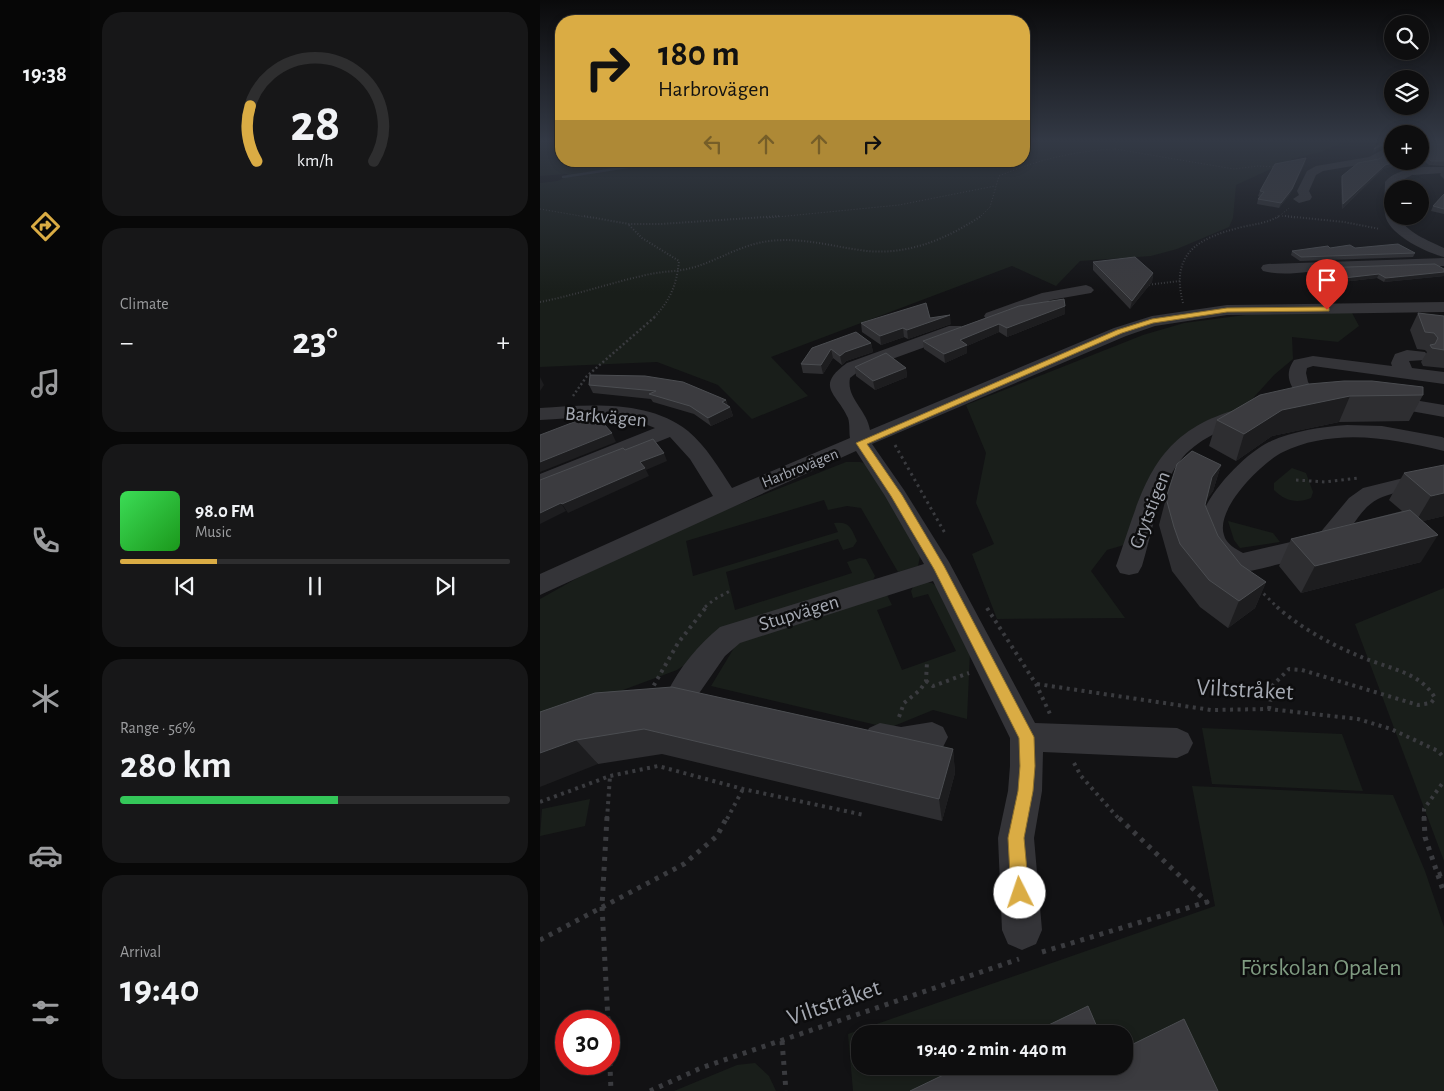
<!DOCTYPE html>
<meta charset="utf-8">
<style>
:root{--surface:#0e0e0f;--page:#171718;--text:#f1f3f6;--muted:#9b9c9e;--line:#2e2e2f;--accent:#daac44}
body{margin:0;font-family:"Alegreya Sans",sans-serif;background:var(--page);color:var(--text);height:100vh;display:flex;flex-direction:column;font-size:19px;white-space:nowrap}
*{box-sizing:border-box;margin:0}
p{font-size:16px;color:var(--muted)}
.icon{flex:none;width:28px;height:28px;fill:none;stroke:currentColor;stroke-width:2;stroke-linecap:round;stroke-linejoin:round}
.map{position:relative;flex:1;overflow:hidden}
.drawer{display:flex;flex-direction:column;gap:12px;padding:12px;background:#080808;width:450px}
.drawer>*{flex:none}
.hud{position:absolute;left:15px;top:15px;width:475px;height:152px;border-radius:20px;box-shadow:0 2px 8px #0003,0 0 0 1px var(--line);background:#daac44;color:#111;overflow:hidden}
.buttons{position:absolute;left:844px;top:15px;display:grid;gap:10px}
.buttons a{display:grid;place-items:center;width:45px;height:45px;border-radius:50%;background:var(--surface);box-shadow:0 2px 8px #0003,0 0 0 1px var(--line);font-size:25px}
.speed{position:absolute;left:15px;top:1010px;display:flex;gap:10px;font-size:25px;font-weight:700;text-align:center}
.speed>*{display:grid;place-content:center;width:65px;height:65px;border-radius:50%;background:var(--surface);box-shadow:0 2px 8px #0003,0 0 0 1px var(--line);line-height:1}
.speed .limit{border:8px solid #d22;background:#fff;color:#111}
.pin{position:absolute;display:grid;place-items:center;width:42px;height:42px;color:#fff;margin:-51px -21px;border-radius:50% 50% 50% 0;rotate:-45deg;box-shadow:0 0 5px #0007}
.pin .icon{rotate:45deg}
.me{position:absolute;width:55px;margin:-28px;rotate:356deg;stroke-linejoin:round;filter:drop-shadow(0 0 4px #0008)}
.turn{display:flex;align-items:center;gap:18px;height:105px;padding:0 20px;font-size:22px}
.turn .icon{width:65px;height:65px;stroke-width:2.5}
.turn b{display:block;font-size:35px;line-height:42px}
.lanes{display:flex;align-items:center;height:48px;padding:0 20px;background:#0003;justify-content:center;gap:25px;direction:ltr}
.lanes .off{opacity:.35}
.big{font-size:38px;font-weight:700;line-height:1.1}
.drawer .tile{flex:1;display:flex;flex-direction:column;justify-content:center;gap:8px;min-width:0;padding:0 18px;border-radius:20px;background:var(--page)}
.drawer .dial{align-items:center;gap:0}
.dial svg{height:130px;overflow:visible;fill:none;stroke:var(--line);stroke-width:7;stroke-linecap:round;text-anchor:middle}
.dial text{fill:var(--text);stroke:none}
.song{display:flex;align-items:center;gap:15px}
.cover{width:60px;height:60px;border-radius:8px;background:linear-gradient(135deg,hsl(130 70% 55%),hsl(120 70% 35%))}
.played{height:5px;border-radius:2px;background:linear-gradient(90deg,var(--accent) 25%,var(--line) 25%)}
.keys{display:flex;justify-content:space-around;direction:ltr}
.heat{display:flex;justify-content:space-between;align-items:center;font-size:28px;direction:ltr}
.charge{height:8px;border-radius:4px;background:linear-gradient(90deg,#34c759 56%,var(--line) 0)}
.trip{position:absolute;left:311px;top:1025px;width:282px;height:50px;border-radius:20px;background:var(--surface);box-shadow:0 2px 8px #0003,0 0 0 1px var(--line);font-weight:700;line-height:50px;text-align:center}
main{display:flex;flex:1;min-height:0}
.dock{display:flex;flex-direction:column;width:90px;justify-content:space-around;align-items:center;background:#060606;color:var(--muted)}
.dock .icon{width:35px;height:35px}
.dock .active{color:var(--accent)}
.dock b{font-size:22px;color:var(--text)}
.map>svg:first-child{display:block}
.green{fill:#191e1a;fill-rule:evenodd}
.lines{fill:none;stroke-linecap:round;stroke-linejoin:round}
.stream{stroke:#2a3036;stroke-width:2.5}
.path-far5{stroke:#3a3b3f;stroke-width:1;stroke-dasharray:1 2;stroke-linecap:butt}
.path-far4{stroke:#3a3b3f;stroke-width:2;stroke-dasharray:1 2;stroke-linecap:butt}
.path-far3{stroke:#3a3b3f;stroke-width:2.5;stroke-dasharray:2 2.5;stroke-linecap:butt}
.path-far2{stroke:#3a3b3f;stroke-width:3;stroke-dasharray:2.5 4;stroke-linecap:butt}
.path-far1{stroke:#3a3b3f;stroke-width:4;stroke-dasharray:3 4.5;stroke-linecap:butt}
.path{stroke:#3a3b3f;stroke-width:5;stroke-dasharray:4 6;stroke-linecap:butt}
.minor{fill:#343438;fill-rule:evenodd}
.wall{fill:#2e2e31}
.shaded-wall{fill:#1d1d1f}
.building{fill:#3b3b3f;stroke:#4b4d51}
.route{fill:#daac44;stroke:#8e702c}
.labels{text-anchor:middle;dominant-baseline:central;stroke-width:5;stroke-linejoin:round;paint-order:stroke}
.far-street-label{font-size:16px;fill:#a5a9b2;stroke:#0d0d0e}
.street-label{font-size:20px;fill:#a5a9b2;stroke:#0d0d0e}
.near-street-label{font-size:24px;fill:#a5a9b2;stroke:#0d0d0e}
.near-park-label{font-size:24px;fill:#7f9b81;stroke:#0d0d0e}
</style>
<main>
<nav class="dock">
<b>19:38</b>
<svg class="icon active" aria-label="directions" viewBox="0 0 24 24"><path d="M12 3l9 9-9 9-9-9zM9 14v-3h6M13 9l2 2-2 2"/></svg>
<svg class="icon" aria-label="music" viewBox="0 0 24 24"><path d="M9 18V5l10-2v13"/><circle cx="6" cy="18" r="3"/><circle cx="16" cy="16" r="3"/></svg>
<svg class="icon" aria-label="phone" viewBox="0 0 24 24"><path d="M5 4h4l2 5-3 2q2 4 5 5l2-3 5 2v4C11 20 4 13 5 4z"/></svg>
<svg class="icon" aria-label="climate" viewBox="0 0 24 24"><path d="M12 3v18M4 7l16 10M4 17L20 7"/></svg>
<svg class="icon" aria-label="car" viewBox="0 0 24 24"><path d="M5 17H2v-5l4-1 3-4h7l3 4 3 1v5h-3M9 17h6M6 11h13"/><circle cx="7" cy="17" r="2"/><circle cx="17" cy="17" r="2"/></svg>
<svg class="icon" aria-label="filters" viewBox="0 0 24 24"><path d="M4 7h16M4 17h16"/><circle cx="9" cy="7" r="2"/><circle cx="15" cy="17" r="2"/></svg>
</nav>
<section class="drawer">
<div class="tile dial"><svg viewBox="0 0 100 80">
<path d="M14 69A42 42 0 1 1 86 69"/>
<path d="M14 69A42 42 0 0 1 10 35" stroke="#daac44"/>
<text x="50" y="56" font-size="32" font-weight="700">28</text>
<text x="50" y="72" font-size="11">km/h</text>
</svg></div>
<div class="tile"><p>Climate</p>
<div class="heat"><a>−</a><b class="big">23°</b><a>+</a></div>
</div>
<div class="tile">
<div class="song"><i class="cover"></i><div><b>98.0 FM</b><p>Music</p></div></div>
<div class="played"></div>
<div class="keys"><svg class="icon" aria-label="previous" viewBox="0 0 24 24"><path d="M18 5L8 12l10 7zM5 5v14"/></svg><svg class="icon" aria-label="pause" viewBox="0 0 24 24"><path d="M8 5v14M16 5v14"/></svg><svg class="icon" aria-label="next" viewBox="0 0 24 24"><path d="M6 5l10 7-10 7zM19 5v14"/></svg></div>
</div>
<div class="tile"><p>Range · 56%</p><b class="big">280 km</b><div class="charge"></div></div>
<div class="tile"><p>Arrival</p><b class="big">19:40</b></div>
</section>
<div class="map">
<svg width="904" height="1091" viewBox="0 0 904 1091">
<rect width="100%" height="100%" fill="#121214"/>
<g class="green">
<polygon points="0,141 21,141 21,161 484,161 484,141 805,141 781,152 755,158 696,185 693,218 689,227 637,249 611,256 540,261 516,286 472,266 231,357 268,396 212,419 178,385 117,362 0,367 0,183 17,181 30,176 26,174 0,176"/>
<polygon points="811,311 819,326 798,342 752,337 753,359 734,375 705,407 643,437 627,451 609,481 584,545 567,550 551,571 585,618 457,619 432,554 454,544 436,503 446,453 426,405 603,335 644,323 720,313"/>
<path d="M306 462H320L330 465 380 556 378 566 358 572 321 508 307 506 288 510 284 500 146 541 153 576 298 532 294 523C310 521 311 528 317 541L313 547 303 550 298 539 186 572 195 610 312 573 307 562 320 558 326 559 335 576 331 584 149 662 137 670 21 713H0V599L41 576 162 519Z"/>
<path d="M752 468 766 473 773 492 771 498C757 504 745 501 734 490V483Z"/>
<polygon points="688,521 733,533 740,542 700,548 694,540"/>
<polygon points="383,582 392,583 399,588 430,652 427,719 393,710 349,728 171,686 197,643 346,593 352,605 337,610 362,670 416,651 388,594 373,598 371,591 374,585"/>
<polygon points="904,588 904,861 815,624"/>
<polygon points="662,728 802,734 823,791 672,784"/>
<path d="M652 786 853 795 885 871 904 927V1091H313L308 1034 675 906ZM320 1034H585V1066H320Z"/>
<polygon points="50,799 45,826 0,836 2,809"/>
<polygon points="215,1063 229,1076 236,1091 134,1091 197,1065"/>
</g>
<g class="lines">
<g class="stream">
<polyline points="199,161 221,163 240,161"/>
<polyline points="23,177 126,161"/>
</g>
<g class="path-far5">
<polyline points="575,149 694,169 718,166 737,167"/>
<polyline points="0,209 52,218"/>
<polyline points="742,216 755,218"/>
<polyline points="227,218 359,205 455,186"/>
<path d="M439 218 450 207 459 176C497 160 534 151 575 149L577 141"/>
<polyline points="737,218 749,208"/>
</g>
<g class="path-far4">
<polyline points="44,216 89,224 121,224 240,216"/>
<polyline points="745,216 804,222 840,229"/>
<path d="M89 225 102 238 139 261C137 282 131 300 115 316"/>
<polyline points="606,285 640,281"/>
<path d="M0 302C36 295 70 283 106 275 121 271 137 272 151 268 178 261 201 244 230 241 263 237 294 247 327 251 368 255 407 239 441 216"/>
<path d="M643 303C630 253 658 238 702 227 715 224 728 223 739 216"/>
</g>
<polyline class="path-far3" points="33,396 47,376 117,315"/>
<g class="path-far2">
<polyline points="355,445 406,535"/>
<polyline points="756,480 785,482 818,478"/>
<polyline points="719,589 737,607"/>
<polyline points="165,607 175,599 190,591"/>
</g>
<g class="path-far1">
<polyline points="447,608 496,684 510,714"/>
<polyline points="386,681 393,686 429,673"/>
<polyline points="497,684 671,710 729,709 818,719 851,729 898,751 904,758"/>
<polyline points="110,692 138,643 167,606"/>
<path d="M729 709 733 685 749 669 762 670 878 705 891 703 895 698C880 671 845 668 819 656 790 644 759 627 736 606"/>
<polyline points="359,717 364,703 380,690 386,681 387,662"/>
<polyline points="534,763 541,776 579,819"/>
<polyline points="0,802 70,776 118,766 203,789 324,815"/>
<polyline points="67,819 70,776"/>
<polyline points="187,819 203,789"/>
<polyline points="884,819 884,809 904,781"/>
</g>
<g class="path">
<polyline points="67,817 62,906 68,1021"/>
<polyline points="884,817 885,837 904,893"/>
<polyline points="898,875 904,873"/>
<polyline points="0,940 144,864 177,836 187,817"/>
<polyline points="502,952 667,902 578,817"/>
<polyline points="242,1041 246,1091"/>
<polyline points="69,1042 71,1091"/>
<polyline points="110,1091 161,1068 479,959"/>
</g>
<g class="minor">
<rect x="880" y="141" width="24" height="5"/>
<polygon points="852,145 852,152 836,162 783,171 776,175 769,191 772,197 770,200 759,203 753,199 759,195 757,191 767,171 776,166 829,157"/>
<path d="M883 167H904V173L872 175 857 183V189H852V216H857C868 233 887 240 904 248V257C887 253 847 234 845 214 843 204 845 192 845 182 854 171 869 169 883 167Z"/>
<path d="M904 258V266C867 267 829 267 792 269 770 271 745 277 723 271L721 268 723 265 728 264Z"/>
<polygon points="546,285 551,287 554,290 551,293 511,300 452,321 446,319 444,316 446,313 502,293"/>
<path d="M904 302V312L687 315 615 326 586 336 332 444 364 490 409 562 495 723 637 728 648 733 653 743 648 753 637 758 503 752 502 791 494 838 502 930 496 944 482 950 468 944 462 930 458 838 468 791 470 766V738L393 581 200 643 185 656 153 702 142 706 131 702 127 693C139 668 159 644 180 627L384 564 345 496 316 451 0 595V574L173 496 150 459 130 437 0 489V474L115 428C81 412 37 418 0 420V408C47 405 108 399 148 431 166 446 179 468 192 488L310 438C309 432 310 424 308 418 297 393 274 387 307 363L409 326H421L423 330 421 334 319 371 310 378C306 398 327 410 330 430L574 328 612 316 687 305Z"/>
<path d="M867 350 885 352 888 356 885 360 869 361 872 368 904 372V384L773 366 767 368 766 373 768 382 780 399 777 403 770 405 763 403C753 389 742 377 754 360L773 356 852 366 851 363 855 354Z"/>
<polygon points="844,395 904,405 904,417 837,405 834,401 837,397"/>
<path d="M706 407 713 409 716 413 713 417C688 427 661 437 643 457 620 483 612 533 602 566L598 573 589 575 580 573 576 566C604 486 612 430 706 407Z"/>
<path d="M807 425 842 426 902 437 904 438V451C861 441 820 432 776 441 765 443 753 447 743 452 721 463 675 509 684 535 686 544 696 549 703 553L768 538 779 534 809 498 823 488 904 468V482C888 486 851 492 838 499 819 509 812 530 798 545 792 551 710 573 700 572 689 572 675 560 668 552 664 546 659 539 659 532 657 502 704 454 729 442 753 431 780 427 807 425Z"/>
<path d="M392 722 403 727 408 737 403 747C377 757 355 758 329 748L324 738 329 728 340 723 361 727Z"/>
</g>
</g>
<g class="wall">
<polygon points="882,144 904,144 904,166 889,165 883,160"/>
<polygon points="765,163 750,194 739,208 717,204 718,199 720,197 718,196 720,191"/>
<polygon points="843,169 802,209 801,181 802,176"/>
<polygon points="904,170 904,179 900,175 902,171"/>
<polygon points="904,194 904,214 891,211 893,206"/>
<polygon points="790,248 815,248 875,253 873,257 760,261 751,255 752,251"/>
<polygon points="553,262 613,273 612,282 590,309 553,270"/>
<polygon points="779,268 904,269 904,276 844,282 837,278 793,283 778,273"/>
<polygon points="479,306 525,314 467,337 459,332 427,346 427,353 405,363 384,349 383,341"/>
<polygon points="878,313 904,316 904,368 883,366 881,362 887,352 885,350 877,349 870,330"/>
<polygon points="390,318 411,324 368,339 364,337 341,345 322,332 321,323"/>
<polygon points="316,332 331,343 333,352 306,361 302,365 293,358 283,374 263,373 261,364"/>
<polygon points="315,367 366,368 367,377 335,390 316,376"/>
<polygon points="50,375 186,400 188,406 190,407 193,416 171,426 154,414 113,402 111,399 53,393 49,385"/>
<polygon points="720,395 883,395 869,421 799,422 732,436 696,461 669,446 677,420"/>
<polygon points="681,465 673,491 666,500 665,505 678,536 701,565 726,582 715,608 688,628 660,607 632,571 619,525 626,498"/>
<polygon points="904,465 904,516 883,521 881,562 761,593 739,566 751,539 862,511 849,500 864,473"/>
<polygon points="0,712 413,749 415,773 402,821 122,754 58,764"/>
</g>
<g class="shaded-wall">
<polygon points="851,141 852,141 852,143 832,153 834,149"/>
<polygon points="885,155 883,160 880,160 880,156"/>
<polygon points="766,158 765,163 750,194 739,208 741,203"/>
<polygon points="860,161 876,161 843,169 802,209 803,204 845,165"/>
<polygon points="904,272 904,276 844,282 846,278"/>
<polygon points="613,273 612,282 590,309 592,301"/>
<polygon points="839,274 837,278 793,283 795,279"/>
<polygon points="525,306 525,314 467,337 467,328"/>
<polygon points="410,315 411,324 368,339 367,330"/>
<polygon points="459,324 459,332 427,346 427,353 405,363 404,354 420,340"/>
<polygon points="363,328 364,337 341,345 340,336"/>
<polygon points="331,343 333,352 306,361 302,365 300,356 305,352"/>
<polygon points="291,349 293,358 283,374 281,365"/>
<polygon points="366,368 367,377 335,390 333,381"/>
<polygon points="0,377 4,385 0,391"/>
<polygon points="810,396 799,422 732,436 696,461 704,434 742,410"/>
<polygon points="186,400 188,408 182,402"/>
<polygon points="190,407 193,416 171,426 168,418"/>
<polygon points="72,433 76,442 0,472 0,462"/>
<polygon points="124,453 127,461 106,470 109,476 28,513 22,504 100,462"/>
<polygon points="681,465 673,491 664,504 672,477"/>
<polygon points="904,493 904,516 875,523 891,496"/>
<polygon points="21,503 26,511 0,524 0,513"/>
<polygon points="898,535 881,562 761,593 775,566"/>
<polygon points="726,582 715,608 688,628 699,601"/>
<polygon points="36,740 58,764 0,787 0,753"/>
<polygon points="413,749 415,773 402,821 399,799"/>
</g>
<g class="building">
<polygon points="846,141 851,141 834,149 842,142"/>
<polygon points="880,142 882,144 904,144 904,161 891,161 885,155 880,156"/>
<polygon points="852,150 852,161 860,161 845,165 803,204 802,176 818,163 839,159"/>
<polygon points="766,158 752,189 741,203 718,199 724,192 720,191 735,164"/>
<polygon points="904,194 904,209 893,206"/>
<polygon points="858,244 875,253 761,257 752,251 788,246 790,248 810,245 815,248"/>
<polygon points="595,257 613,273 592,301 553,262"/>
<polygon points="895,264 904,269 904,272 846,278 839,274 795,279 779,268"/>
<polygon points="524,299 525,306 467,328 459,324 420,340 427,345 404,354 383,341 479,306"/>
<polygon points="386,303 390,318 410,315 367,330 363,328 340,336 321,323"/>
<polygon points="878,313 904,316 904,350 892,348 890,345 895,344 898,338 894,333 885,332"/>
<polygon points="316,332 331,343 305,352 300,356 291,349 281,365 261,364 272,348"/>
<polygon points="346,353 366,368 333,381 315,367"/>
<polygon points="50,375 105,376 143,382 186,400 182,402 190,407 168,418 150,406 109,394 116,391 49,385"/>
<polygon points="804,381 832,381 883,387 883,395 810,396 742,410 704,434 677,420 720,395 769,384"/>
<polygon points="55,414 72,433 0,462 0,435"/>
<polygon points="113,439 124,453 100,462 105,468 22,504 21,503 0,513 0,480 83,448 85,450"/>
<polygon points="652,451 681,465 672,477 665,505 678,536 701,565 726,582 699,601 669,580 640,544 634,527 626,498 637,464"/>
<polygon points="904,465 904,493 891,496 864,473"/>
<polygon points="870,510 898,535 775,566 751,539"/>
<polygon points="132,687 413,749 399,799 104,729 36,740 0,753 0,712 55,693"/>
<polygon points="548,1006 560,1034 490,1034"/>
<polygon points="644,1019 678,1091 370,1091 422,1066 585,1066 585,1048"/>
</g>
<linearGradient id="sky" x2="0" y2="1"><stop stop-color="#0a0a0b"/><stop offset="0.48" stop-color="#333945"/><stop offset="1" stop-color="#333945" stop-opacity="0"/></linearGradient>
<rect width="904" height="293" fill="url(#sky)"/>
<polygon class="route" points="787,307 789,308 789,311 687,312 613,323 582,333 327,444 362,495 404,566 494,737 495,766 493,791 484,838 489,893 486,899 480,902 474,899 471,893 468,838 478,791 480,766 479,738 394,569 351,496 316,443 577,330 612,319 687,308"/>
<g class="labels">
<g class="far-street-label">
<text transform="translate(260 468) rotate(-22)">Harbrovägen</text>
</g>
<g class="street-label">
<text transform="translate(66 417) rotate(5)">Barkvägen</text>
<text transform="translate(610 510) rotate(-69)">Grytstigen</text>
<text transform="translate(259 613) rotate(-17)">Stupvägen</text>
</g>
<g class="near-street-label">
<text transform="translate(705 690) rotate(3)">Viltstråket</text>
<text transform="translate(294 1003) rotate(-19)">Viltstråket</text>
</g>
<g class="near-park-label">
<text x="781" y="968">Förskolan Opalen</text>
</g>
</g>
</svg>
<div class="buttons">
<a><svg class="icon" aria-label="search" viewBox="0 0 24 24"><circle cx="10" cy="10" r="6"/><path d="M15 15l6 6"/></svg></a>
<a><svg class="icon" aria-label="layers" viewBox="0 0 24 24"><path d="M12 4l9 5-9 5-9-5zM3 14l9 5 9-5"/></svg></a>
<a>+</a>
<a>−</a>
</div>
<div class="speed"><div class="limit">30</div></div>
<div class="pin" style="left:787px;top:310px;background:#d93025"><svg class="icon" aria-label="arrive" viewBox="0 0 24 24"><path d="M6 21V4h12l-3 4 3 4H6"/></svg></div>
<svg class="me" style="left:480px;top:893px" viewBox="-20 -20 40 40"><circle r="19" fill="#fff"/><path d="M0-13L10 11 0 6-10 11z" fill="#daac44"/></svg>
<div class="trip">19:40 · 2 min · 440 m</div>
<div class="hud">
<div class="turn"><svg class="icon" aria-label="right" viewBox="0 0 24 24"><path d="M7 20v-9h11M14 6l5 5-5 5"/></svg><div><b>180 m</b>Harbrovägen</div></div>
<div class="lanes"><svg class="icon off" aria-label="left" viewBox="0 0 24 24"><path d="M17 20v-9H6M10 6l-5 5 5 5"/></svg><svg class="icon off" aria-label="ahead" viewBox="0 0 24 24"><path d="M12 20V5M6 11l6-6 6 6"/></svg><svg class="icon off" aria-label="ahead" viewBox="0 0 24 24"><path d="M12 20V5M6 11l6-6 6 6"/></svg><svg class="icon" aria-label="right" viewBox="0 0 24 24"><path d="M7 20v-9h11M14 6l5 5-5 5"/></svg></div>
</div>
</div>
</main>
